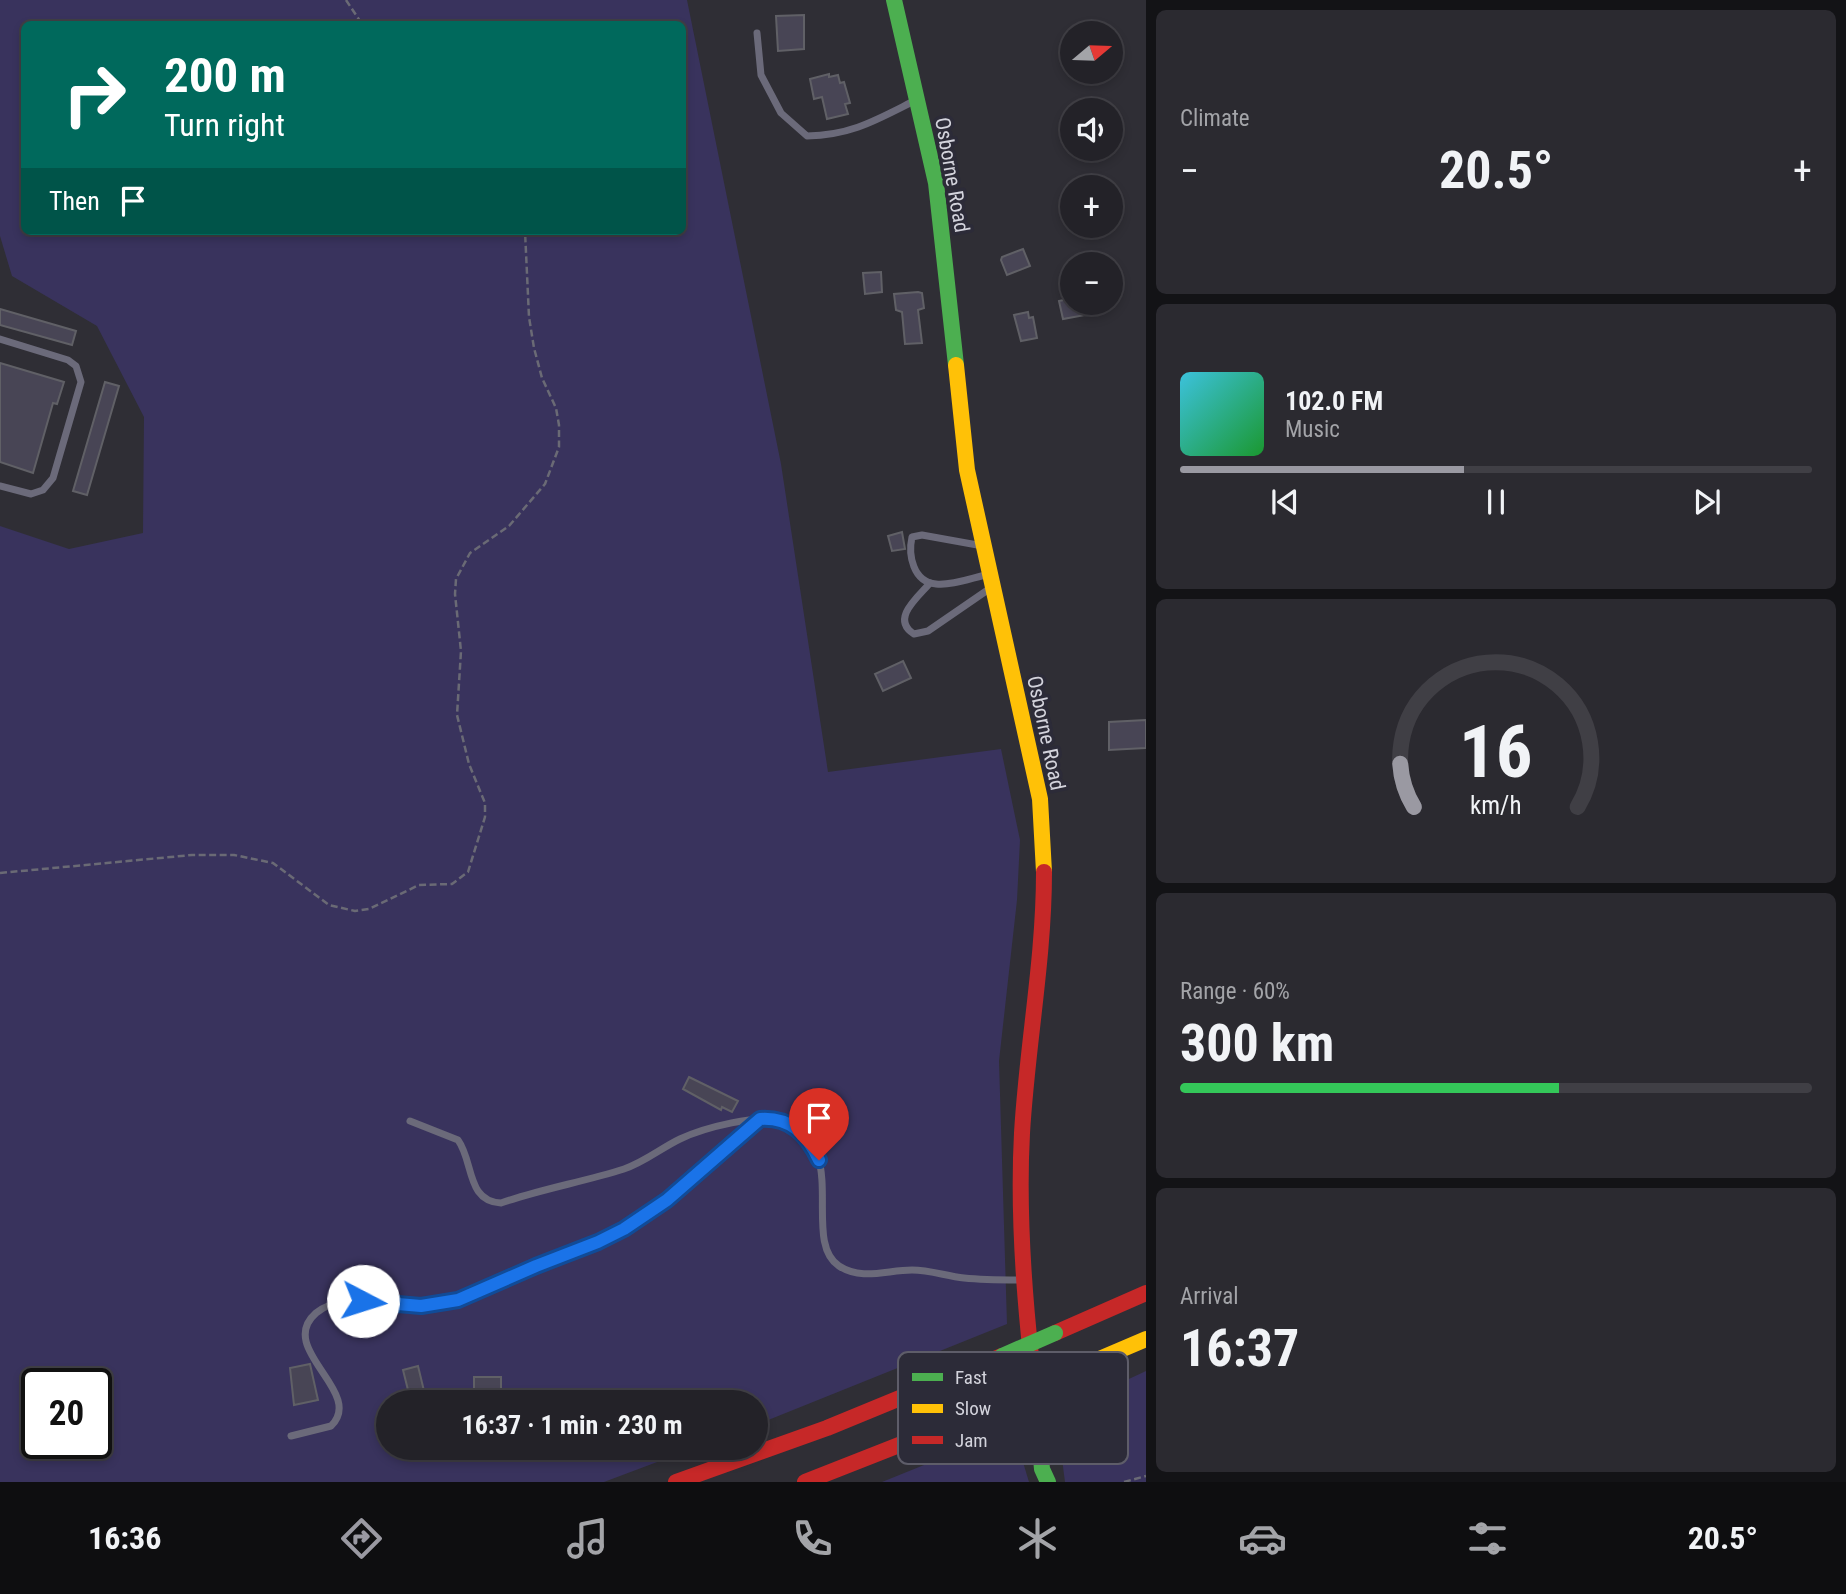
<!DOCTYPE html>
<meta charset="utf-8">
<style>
:root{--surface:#232228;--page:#2b2a30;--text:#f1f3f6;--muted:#a3a4a8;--line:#403f45;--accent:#9a99a2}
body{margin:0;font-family:"Roboto Condensed",sans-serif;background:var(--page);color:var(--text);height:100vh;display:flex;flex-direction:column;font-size:26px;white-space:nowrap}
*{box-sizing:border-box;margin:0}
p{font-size:23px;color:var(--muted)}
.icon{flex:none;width:38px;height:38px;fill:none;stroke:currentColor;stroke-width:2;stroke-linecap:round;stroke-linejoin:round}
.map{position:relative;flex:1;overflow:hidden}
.sheet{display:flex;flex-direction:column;gap:10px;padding:10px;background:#131316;width:700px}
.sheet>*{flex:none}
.banner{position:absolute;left:21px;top:21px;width:665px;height:214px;border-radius:10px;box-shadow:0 4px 10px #0003,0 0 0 2px var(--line);background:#00695c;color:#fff;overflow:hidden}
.needle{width:46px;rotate:71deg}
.fabs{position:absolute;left:1060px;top:21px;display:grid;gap:14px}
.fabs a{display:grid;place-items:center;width:63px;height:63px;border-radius:50%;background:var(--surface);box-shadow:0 4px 10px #0003,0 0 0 2px var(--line);font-size:35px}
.speed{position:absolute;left:21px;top:1368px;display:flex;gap:14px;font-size:35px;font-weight:700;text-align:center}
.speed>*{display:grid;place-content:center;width:91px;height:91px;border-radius:50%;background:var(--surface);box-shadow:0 4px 10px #0003,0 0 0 2px var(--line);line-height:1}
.speed .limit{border:4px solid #111;border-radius:10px;background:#fff;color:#111}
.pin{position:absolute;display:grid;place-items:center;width:60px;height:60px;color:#fff;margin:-72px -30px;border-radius:50% 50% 50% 0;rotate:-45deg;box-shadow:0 0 7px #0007}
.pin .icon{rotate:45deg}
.me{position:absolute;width:77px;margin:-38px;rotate:95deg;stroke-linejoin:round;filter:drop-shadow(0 0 5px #0008)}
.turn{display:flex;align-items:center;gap:24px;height:147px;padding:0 28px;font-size:32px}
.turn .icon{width:91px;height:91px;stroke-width:2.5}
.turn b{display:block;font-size:49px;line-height:60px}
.then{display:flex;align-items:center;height:66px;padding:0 28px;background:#0003;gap:14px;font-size:26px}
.big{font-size:52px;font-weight:700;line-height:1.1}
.sheet .tile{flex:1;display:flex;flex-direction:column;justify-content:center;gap:10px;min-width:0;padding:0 24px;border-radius:10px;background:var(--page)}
.sheet .dial{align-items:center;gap:0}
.dial svg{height:182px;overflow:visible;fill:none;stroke:var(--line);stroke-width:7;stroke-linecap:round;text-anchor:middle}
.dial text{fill:var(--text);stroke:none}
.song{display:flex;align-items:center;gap:21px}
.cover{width:84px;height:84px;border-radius:10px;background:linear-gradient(135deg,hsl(190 70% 55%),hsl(130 70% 35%))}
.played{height:7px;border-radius:4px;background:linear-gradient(90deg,var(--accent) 45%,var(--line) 45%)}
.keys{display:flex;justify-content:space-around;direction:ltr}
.heat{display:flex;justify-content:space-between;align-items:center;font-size:38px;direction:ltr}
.charge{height:10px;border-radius:5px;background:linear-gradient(90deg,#34c759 60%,var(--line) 0)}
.trip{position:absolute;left:376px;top:1390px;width:392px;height:70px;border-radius:35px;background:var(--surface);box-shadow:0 4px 10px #0003,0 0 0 2px var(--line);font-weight:700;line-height:70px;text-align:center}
.menu{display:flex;height:112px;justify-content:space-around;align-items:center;background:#0e0e10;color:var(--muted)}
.menu .icon{width:49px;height:49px}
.menu .selected{color:var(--accent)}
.menu b{font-size:32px;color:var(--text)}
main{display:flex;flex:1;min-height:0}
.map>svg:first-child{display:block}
.green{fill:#39335d;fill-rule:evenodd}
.building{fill:#484555;stroke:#606066;stroke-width:2}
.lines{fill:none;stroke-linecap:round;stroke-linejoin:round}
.path{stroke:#6a6a75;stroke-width:2.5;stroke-dasharray:7 3.5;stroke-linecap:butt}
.lane{stroke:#6b6a7a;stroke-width:7}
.fast{stroke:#4caf50;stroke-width:16}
.slow{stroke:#ffc107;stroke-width:16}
.jam{stroke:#c62828;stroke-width:16}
.fast-bridge{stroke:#4caf50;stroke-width:16}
.route-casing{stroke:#114b97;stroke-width:18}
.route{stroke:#1a73e8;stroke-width:12}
.labels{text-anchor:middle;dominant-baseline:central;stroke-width:7;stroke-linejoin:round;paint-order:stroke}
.street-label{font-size:21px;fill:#d3d3dc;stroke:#2c2b38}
.key{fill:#2c2b38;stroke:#5e5d69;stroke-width:2}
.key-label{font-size:19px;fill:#d3d3dc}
</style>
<main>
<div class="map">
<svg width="1146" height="1482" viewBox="0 0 1146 1482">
<rect width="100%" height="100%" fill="#2f2e35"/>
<g class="green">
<path d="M0 0H687L781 464 828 772 1001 749 1020 840 1017 900 999 1061 1007 1324 756 1425V1402H388V1447H697L604 1482H0V526L69 549 143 533 144 417 97 326 12 276 0 236ZM24 24H682V231H24ZM37 1384H96V1444H37Z"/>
<polygon points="1146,1371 1146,1482 1065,1482 1056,1413"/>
<polygon points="1013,1429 1029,1482 882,1482"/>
</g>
<g class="building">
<polygon points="804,15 804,49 778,51 776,16"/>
<polygon points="829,74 829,77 838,75 840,83 844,82 850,103 845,104 848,114 827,119 822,97 814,99 810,79"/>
<polygon points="1023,249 1030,266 1007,275 1001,260 1002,257"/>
<polygon points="881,272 882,292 865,294 863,273"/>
<polygon points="918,292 922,293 924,308 918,310 922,343 905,344 902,312 896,310 894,294"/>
<polygon points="1073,298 1073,303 1082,303 1085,315 1063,319 1059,301"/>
<polygon points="0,309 76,331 72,345 0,325"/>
<polygon points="1028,312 1029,318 1033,317 1037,338 1021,341 1014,315"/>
<polygon points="0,363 64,382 57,404 53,403 33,473 0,462"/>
<polygon points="105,382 119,386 87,495 73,491"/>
<polygon points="902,532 905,549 892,551 888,536"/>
<polygon points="903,661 911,678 883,691 875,674"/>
<polygon points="1146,720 1146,748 1109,750 1109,722"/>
<polygon points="689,1077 738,1101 732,1112 722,1107 721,1110 683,1089"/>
<polygon points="310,1364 318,1400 294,1405 290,1368"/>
<polygon points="418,1366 425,1395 410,1398 403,1370"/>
<rect x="474" y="1377" width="27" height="25"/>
</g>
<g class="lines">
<g class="path">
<polyline points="346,0 362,24"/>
<polyline points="0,873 192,855 234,855 273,863 329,905 355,911 369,909 419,885 452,884 468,872 485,817 485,803 469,764 457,715 461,651 455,594 456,579 470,553 509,526 545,484 559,447 559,425 556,408 542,378 534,348 529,317 525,231"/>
<polyline points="1124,1482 1146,1476"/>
</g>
<g class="lane">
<path d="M757 33 761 75 781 113 807 136C852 135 876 120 916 100"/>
<polyline points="0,339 68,360 76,366 81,382 53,478 43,490 31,494 0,486"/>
<path d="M983 546 922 535 912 537C908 555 913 582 936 584 952 586 974 577 990 574"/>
<path d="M930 583C918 597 890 619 914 634L928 631 992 587"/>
<path d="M410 1121 458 1140C474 1162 466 1201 501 1203 541 1189 583 1182 624 1169 645 1162 661 1148 680 1139 703 1128 760 1113 784 1121 852 1145 800 1240 839 1266 862 1281 887 1270 912 1270 930 1270 946 1276 964 1278 984 1280 1003 1280 1023 1280"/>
<path d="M291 1436 331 1426C366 1392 275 1349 316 1313 348 1286 416 1313 456 1300 483 1292 509 1277 534 1266 564 1254 595 1246 623 1230 673 1201 716 1158 759 1120"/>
</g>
<g class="fast">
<polyline points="894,0 936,183 956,365"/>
<polyline points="1031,1356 1042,1469 1048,1482"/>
</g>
<g class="slow">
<polyline points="956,365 967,470 1040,799 1044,872"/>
<polyline points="1057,1377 1146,1339"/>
</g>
<g class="jam">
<polyline points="1055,1333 1146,1293"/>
<path d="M1031 1356C1023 1282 1018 1207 1022 1133 1027 1046 1044 960 1044 872"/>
<polyline points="676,1482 827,1428 1002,1356"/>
<polyline points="805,1482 955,1423 1009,1398"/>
</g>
<g class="fast-bridge">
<polyline points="1002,1356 1055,1333"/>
<polyline points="1009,1398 1057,1377"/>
</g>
</g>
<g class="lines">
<defs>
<path id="route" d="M363 1301 421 1306 458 1300 536 1266 598 1242 624 1229 667 1200 760 1119C790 1117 807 1134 819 1160"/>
</defs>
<use href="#route" class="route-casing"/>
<use href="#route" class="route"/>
</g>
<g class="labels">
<g class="street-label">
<text transform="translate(952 175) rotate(80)">Osborne Road</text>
<text transform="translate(1046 733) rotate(78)">Osborne Road</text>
</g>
</g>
<rect x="898" y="1352" width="230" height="112" rx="10" class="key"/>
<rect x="912" y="1373" width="31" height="8" fill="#4caf50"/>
<rect x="912" y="1404" width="31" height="9" fill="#ffc107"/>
<rect x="912" y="1436" width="31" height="8" fill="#c62828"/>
<g class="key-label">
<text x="955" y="1384">Fast</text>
<text x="955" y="1415">Slow</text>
<text x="955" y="1447">Jam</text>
</g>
</svg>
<div class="fabs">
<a><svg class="needle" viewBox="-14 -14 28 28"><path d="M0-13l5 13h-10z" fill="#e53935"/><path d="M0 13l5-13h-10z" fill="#a3a4a8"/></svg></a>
<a><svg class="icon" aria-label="sound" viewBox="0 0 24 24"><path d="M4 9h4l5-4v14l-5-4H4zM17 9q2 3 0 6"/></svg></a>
<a>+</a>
<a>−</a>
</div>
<div class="speed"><div class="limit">20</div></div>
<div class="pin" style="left:819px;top:1160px;background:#d93025"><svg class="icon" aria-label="arrive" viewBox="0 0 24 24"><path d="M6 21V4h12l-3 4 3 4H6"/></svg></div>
<svg class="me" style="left:363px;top:1301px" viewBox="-20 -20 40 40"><circle r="19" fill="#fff"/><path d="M0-13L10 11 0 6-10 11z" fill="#1a73e8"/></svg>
<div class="trip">16:37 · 1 min · 230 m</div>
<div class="banner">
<div class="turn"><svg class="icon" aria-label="right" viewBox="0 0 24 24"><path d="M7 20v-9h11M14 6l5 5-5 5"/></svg><div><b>200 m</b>Turn right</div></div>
<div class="then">Then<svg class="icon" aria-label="arrive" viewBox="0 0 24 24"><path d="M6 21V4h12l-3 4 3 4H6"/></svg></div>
</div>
</div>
<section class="sheet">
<div class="tile"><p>Climate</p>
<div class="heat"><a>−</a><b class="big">20.5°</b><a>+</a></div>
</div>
<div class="tile">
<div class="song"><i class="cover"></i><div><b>102.0 FM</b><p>Music</p></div></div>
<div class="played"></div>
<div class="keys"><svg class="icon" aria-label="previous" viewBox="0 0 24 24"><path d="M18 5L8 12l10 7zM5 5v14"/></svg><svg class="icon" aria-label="pause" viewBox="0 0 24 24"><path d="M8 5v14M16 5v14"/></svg><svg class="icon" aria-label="next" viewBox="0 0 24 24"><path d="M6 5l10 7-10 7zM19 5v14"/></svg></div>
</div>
<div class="tile dial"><svg viewBox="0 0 100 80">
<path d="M14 69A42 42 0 1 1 86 69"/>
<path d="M14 69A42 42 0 0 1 8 50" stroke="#9a99a2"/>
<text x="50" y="56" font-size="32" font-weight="700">16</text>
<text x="50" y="72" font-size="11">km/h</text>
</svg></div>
<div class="tile"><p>Range · 60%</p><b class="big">300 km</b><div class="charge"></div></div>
<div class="tile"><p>Arrival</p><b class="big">16:37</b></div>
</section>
</main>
<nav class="menu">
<b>16:36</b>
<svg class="icon selected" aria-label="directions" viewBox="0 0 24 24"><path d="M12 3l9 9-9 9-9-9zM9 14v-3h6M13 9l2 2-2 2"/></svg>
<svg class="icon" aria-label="music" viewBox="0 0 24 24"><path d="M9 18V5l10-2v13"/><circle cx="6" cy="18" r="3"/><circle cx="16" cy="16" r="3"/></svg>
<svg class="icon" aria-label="phone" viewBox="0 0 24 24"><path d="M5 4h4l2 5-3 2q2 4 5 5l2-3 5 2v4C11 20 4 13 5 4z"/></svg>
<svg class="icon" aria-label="climate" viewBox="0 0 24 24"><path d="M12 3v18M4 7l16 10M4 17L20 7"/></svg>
<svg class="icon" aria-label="car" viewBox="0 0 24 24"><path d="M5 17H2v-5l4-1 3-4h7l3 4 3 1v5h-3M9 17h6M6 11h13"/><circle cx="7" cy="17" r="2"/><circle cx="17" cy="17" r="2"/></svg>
<svg class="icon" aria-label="filters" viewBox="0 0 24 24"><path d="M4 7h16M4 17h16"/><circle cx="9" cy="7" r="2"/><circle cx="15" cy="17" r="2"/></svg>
<b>20.5°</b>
</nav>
